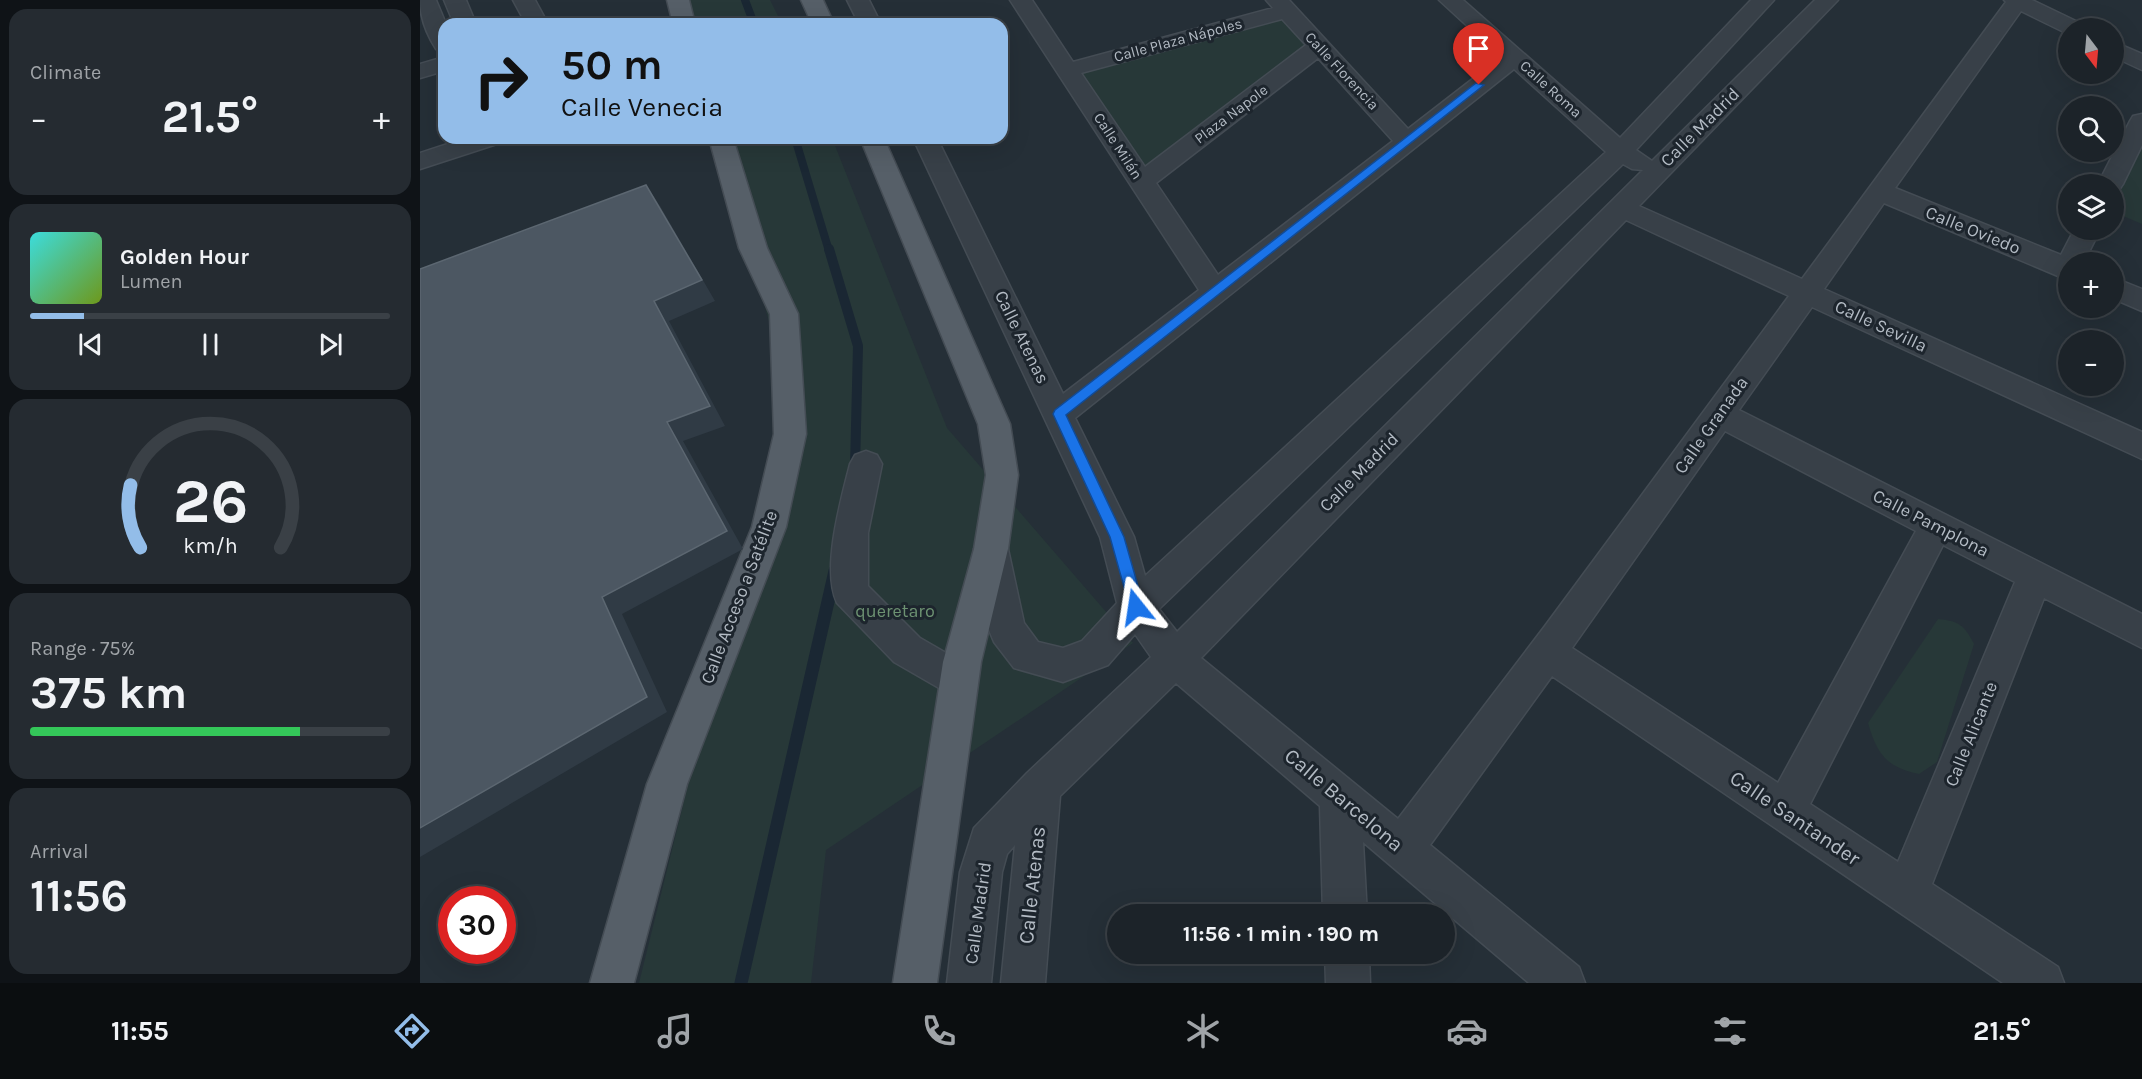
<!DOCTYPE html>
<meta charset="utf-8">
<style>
:root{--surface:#1c2329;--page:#252b31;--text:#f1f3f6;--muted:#a0a4a8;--line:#3a4046;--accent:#93bde9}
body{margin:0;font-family:Karla,sans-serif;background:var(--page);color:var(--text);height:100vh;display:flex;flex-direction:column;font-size:22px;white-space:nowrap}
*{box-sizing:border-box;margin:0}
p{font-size:20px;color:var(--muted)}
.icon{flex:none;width:33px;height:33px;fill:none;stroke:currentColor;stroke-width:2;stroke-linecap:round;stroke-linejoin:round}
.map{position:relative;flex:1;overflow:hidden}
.drawer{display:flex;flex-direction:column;gap:9px;padding:9px;background:#0f1317;width:420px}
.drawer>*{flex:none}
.guide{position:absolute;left:18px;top:18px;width:570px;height:126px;border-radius:18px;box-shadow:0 6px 24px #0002,0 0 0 2px var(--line);background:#93bde9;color:#111;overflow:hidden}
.needle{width:39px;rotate:164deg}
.buttons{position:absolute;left:1638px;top:18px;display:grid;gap:12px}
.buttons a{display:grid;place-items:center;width:66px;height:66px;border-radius:50%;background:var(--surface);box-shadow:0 6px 24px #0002,0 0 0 2px var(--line);font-size:30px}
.speed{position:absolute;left:18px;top:886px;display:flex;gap:12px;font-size:30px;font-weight:700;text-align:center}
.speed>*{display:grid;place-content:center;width:78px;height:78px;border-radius:50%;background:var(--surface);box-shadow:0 6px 24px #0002,0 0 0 2px var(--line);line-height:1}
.speed .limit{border:9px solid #d22;background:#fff;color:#111}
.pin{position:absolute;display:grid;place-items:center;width:51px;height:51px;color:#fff;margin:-62px -26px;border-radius:50% 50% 50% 0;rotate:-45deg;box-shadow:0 0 6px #0007}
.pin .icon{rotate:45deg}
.me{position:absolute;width:66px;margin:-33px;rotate:345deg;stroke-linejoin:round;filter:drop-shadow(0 0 4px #0008)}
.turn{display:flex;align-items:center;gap:21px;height:126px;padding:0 24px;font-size:27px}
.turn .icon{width:78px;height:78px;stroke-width:2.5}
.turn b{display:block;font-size:42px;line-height:51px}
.big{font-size:45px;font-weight:700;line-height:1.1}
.drawer .widget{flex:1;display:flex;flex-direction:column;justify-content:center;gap:9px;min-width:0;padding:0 21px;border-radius:18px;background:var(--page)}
.drawer .dial{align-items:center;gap:0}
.dial svg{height:156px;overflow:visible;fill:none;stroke:var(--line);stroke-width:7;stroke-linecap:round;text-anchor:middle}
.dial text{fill:var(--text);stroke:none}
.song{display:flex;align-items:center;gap:18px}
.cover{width:72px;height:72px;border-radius:9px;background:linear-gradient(135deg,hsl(180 70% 55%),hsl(80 70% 35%))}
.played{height:6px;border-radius:3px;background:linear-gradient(90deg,var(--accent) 15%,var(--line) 15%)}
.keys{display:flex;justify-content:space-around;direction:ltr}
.heat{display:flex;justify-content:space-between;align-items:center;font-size:33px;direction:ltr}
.charge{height:9px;border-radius:4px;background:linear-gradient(90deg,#34c759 75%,var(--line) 0)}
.trip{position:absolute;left:687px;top:904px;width:348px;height:60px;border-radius:30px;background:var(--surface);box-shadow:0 6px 24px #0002,0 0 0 2px var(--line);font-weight:700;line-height:60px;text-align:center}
.menu{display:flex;height:96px;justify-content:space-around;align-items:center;background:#0b0e10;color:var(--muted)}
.menu .icon{width:42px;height:42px}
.menu .on{color:var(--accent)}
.menu b{font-size:27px;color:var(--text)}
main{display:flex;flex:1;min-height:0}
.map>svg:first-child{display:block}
.green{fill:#273838}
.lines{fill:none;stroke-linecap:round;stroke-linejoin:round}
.stream-far2{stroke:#1a2733;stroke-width:8}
.stream-far1{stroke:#1a2733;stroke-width:10}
.stream{stroke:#1a2733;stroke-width:13}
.minor-casing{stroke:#444c54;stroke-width:3}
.major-casing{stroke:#444c54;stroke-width:3}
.minor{fill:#384048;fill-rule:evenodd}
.major{fill:#565f68;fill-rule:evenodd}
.shaded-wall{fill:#303b45}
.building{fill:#4c5762;stroke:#5c6771;stroke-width:1.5}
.route{fill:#1a73e8;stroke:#114b97;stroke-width:1.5}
.labels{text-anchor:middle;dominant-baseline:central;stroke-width:6;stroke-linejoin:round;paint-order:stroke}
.far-street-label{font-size:15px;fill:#b3bbc4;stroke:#1d252d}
.street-label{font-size:18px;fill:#b3bbc4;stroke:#1d252d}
.park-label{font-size:18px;fill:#6d9272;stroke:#1d252d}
.near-street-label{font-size:21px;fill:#b3bbc4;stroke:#1d252d}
</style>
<main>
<section class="drawer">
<div class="widget"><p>Climate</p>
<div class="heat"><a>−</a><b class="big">21.5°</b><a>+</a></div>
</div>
<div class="widget">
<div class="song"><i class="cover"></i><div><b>Golden Hour</b><p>Lumen</p></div></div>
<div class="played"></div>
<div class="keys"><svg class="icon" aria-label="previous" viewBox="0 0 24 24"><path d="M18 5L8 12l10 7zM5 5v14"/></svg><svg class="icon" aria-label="pause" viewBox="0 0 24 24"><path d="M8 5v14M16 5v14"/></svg><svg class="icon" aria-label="next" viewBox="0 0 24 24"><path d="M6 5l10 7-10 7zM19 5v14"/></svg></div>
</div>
<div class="widget dial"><svg viewBox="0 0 100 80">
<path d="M14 69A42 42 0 1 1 86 69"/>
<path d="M14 69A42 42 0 0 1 9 37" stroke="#93bde9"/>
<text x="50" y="56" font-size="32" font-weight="700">26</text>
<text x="50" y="72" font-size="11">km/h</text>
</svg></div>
<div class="widget"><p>Range · 75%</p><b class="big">375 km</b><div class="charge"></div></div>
<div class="widget"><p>Arrival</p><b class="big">11:56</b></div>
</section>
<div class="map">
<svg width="1722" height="983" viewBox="0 0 1722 983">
<rect width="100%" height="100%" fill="#252f37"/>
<g class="green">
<polygon points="258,0 350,0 362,24 264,24"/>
<polygon points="867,11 899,46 722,181 648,70"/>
<polygon points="1722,124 1722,224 1694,212 1694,184 1691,184"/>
<polygon points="297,138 412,138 527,428 713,643 406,850 391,983 219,983 367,385"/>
<path d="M1518 619C1539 621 1544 625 1554 644L1517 762 1499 774C1466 767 1457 754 1448 723Z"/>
</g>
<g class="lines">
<g class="stream-far2">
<polyline points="325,0 334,24"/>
<polyline points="375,138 409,251"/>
</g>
<polyline class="stream-far1" points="409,249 438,346 435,467"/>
<polyline class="stream" points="321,983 415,571"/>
<defs>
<g id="minor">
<path d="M0 0H16L26 24H24V51L16 49C7 35 0 17 0 0Z"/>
<polygon points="24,0 46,0 56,24 34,24"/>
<polygon points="93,0 115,0 128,24 106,24"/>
<polygon points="427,0 449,0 461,24 439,24"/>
<path d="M590 0H612L653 62 853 8 846 0H869L988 129 1081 57 1019 0H1043L1200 138 1331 0H1354L1216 150 1232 161 1395 0H1418L1219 206 1382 279 1586 2 1584 0H1612L1660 23 1663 28H1648V34L1601 11 1475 188 1641 255 1654 230H1680L1664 262H1648V278L1638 276 1464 203 1404 289 1722 432V459L1392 307 1319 410 1722 614V648L1624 598 1512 884 1638 967 1644 983H1583L1132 676 1010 845 1159 967 1165 983H1109L943 842 947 915H903L900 806 756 683 640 796 625 983H581L595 845 587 854 582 872 571 983H527L540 872 554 828 607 773 731 657 715 634 688 665 643 682 594 668 574 642 569 630 554 549 559 539 571 534 583 539 588 549 604 623 618 642 643 648 662 641 697 603 680 537 493 138H517L643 394 779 290ZM862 19 886 45 725 167 661 73ZM898 58 973 141 798 275 736 183ZM1094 69 1186 152 725 576 714 537 655 418ZM1203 164 1212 169 1223 170 757 632 739 609ZM1206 220 1369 296 1125 626 978 819 781 658ZM1305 431 1496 531 1358 783 1152 648ZM1523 545 1595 582 1478 862 1390 804Z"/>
<polygon points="1694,42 1722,54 1722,70 1694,57"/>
<polygon points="24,57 24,71 0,78 0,64"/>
<polygon points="1722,114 1722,145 1703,184 1699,190 1694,191 1694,184 1678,184 1710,121 1713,116"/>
<polygon points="46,138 83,138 80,143 0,169 0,153"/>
<polygon points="1694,278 1722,289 1722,311 1694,299"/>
<path d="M446 451 457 455 462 464 448 533V586L500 638 552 668 558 680 552 692 539 697 526 692 474 662 417 603C401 569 421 500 430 464L435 455Z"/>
<polygon points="905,954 949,954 950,983 906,983"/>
</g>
<g id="major">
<polygon points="247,0 269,0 275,24 253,24"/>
<polygon points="381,0 403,0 414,24 392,24"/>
<polygon points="289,138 313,138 347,248 378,314 386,434 366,527 267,784 214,983 170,983 227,784 332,527 354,434 350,314 319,248"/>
<polygon points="440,138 464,138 590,424 598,475 588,549 561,662 517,983 473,983 523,662 554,549 566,475 558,424"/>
</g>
</defs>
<use href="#minor" class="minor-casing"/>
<use href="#major" class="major-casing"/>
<use href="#minor" class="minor"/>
<use href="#major" class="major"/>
</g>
<polygon class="shaded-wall" points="226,185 240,206 295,301 249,321 305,426 263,441 323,549 202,614 247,712 0,857 0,828 182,597 247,422 234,301"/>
<polygon class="building" points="226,185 282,280 234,301 290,406 247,422 307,531 182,597 227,697 0,828 0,269"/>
<polygon class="route" points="1056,83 1064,85 646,415 704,537 724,607 721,612 716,614 711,612 690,537 633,414 635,410"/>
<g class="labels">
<g class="far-street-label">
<text transform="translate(758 40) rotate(-15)">Calle Plaza Nápoles</text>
<text transform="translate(922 71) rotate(47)">Calle Florencia</text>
<text transform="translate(1131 89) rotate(42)">Calle Roma</text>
<text transform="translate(811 114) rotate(-37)">Plaza Napole</text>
<text transform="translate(698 146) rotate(57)">Calle Milán</text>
</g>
<g class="street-label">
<text transform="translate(1280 127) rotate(-45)">Calle Madrid</text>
<text transform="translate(1553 230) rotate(22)">Calle Oviedo</text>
<text transform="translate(1461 326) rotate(25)">Calle Sevilla</text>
<text transform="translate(602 337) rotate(64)">Calle Atenas</text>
<text transform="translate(1291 425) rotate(-55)">Calle Granada</text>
<text transform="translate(939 472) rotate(-45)">Calle Madrid</text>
<text transform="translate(1511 523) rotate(27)">Calle Pamplona</text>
<text transform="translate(319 597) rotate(-69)">Calle Acceso a Satélite</text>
<text transform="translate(1551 734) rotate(-68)">Calle Alicante</text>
<text transform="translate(558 913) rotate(-82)">Calle Madrid</text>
</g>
<g class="park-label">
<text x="475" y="611">queretaro</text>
</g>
<g class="near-street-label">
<text transform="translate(924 800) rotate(40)">Calle Barcelona</text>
<text transform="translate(1375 818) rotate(34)">Calle Santander</text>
<text transform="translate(612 885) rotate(-84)">Calle Atenas</text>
</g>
</g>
</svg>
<div class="buttons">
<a><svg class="needle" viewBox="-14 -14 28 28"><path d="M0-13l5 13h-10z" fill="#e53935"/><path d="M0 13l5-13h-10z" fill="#a0a4a8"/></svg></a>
<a><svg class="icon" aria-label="search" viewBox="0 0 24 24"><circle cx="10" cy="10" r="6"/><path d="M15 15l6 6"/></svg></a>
<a><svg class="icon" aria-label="layers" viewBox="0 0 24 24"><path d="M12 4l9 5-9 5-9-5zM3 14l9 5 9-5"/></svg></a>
<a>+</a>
<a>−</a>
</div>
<div class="speed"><div class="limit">30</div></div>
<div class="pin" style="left:1059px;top:85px;background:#d93025"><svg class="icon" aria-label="arrive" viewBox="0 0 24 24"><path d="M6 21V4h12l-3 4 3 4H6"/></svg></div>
<svg class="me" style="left:716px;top:607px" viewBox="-20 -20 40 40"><path d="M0-17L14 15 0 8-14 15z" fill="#1a73e8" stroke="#fff" stroke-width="4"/></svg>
<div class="trip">11:56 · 1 min · 190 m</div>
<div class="guide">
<div class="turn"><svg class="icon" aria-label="right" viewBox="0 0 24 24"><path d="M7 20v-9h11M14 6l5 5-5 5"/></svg><div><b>50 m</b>Calle Venecia</div></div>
</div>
</div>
</main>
<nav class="menu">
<b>11:55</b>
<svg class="icon on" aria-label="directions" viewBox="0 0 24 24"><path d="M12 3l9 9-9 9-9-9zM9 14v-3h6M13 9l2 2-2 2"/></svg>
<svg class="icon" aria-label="music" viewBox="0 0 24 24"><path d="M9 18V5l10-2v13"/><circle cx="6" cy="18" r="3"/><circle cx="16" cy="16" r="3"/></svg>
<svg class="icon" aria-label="phone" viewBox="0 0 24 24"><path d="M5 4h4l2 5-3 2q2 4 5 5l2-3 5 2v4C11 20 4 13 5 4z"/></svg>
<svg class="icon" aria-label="climate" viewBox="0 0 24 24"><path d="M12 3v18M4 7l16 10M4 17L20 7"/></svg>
<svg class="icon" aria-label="car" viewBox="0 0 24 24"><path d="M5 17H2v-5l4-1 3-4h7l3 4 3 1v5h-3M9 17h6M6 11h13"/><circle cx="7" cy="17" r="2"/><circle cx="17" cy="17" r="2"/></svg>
<svg class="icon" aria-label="filters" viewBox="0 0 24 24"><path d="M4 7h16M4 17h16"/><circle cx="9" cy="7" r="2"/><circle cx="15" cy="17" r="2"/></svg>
<b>21.5°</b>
</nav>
